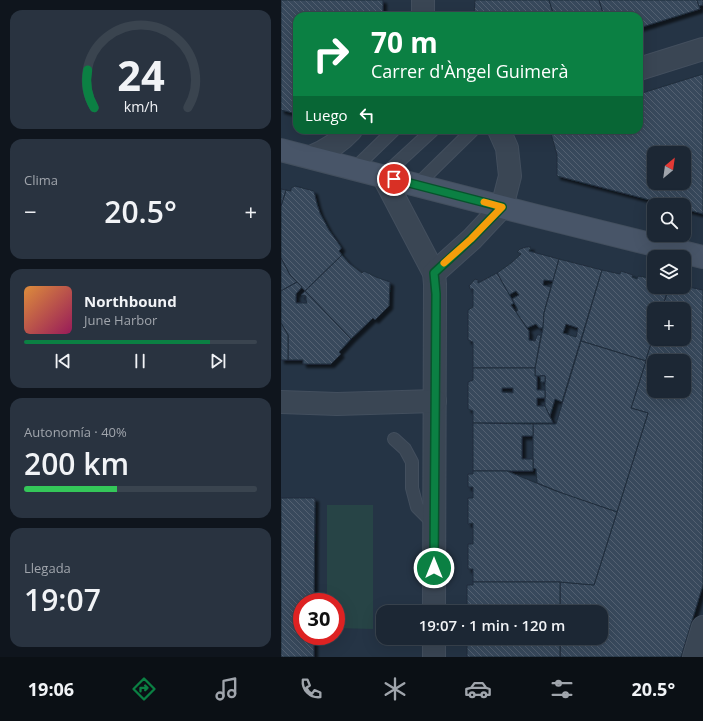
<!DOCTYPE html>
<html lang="es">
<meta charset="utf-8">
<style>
:root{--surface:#1c2734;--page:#293340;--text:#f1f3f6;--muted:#a0a5ac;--line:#3a444f;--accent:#0b8043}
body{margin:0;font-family:"Open Sans",sans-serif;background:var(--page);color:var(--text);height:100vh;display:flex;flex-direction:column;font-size:15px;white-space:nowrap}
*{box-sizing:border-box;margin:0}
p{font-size:13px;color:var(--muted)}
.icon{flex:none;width:22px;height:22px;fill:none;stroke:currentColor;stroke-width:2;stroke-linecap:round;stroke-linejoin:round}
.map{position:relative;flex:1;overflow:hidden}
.sheet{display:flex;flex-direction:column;gap:10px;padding:10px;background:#0f151d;width:281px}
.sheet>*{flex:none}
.guide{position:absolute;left:12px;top:12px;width:350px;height:122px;border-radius:12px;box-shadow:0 4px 16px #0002,0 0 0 1px var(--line);background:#0b8043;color:#fff;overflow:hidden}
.needle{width:26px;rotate:29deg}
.tools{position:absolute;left:366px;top:146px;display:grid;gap:8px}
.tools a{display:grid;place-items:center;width:44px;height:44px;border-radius:8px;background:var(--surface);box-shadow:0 4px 16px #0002,0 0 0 1px var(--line);font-size:20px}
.speed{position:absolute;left:12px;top:593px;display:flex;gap:8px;font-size:20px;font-weight:700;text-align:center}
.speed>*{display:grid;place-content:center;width:52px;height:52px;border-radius:50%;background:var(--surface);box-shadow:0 4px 16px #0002,0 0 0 1px var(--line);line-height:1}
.speed .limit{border:6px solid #d22;background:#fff;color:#111}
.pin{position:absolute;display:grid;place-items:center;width:34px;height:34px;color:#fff;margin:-17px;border:2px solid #fff;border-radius:50%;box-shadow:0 1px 4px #0007}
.me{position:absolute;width:44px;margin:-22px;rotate:0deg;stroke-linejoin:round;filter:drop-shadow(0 0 3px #0008)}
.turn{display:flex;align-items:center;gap:14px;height:84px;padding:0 12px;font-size:18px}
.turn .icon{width:52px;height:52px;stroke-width:2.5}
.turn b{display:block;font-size:28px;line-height:34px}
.then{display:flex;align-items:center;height:38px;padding:0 12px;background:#0003;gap:8px;font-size:15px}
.big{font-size:30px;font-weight:600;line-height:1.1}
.sheet .widget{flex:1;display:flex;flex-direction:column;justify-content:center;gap:6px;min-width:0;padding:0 14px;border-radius:12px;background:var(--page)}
.sheet .dial{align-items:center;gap:0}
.dial svg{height:104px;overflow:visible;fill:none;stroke:var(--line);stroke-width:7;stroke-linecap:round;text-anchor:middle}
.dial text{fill:var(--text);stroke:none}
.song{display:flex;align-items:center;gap:12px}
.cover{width:48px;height:48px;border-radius:6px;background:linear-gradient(135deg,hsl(30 70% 55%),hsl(330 70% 35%))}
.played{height:4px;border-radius:2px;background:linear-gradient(90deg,var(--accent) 80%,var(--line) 80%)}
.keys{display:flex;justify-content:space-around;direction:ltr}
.heat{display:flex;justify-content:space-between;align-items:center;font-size:22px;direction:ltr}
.charge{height:6px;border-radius:3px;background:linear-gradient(90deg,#34c759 40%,var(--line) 0)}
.trip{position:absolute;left:95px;top:605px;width:232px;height:40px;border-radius:12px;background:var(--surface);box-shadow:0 4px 16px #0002,0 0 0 1px var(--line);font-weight:600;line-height:40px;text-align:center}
.dock{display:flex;height:64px;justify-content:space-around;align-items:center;background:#0b1015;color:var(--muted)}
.dock .icon{width:28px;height:28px}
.dock .on{color:var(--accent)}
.dock b{font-size:18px;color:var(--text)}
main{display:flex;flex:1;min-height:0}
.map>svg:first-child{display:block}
.pitch{fill:#274446}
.building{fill:url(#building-back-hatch);stroke:#202d3c;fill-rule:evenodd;filter:url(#shadow)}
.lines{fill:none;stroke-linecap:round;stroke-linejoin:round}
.service-casing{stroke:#434f5e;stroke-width:14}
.minor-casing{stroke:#434f5e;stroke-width:24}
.secondary-casing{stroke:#434f5e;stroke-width:24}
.service{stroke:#3a4654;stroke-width:12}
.minor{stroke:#3a4654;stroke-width:22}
.secondary{stroke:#485568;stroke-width:22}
.route-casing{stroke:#07532c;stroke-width:10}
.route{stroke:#0b8043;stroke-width:7}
.slow{stroke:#f59e0b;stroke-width:7}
</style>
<main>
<section class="sheet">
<div class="widget dial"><svg viewBox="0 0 100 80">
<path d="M14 69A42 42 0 1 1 86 69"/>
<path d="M14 69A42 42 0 0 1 9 40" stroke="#0b8043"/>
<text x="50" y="56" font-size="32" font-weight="700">24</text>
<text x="50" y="72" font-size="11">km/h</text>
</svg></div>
<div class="widget"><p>Clima</p>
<div class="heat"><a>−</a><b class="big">20.5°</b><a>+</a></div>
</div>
<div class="widget">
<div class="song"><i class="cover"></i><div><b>Northbound</b><p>June Harbor</p></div></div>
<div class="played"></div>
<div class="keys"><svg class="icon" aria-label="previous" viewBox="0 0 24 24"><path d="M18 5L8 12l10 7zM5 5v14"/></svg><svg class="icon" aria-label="pause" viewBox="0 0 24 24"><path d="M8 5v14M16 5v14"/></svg><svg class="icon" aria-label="next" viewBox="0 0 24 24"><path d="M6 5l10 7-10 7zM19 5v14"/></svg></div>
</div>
<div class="widget"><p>Autonomía · 40%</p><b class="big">200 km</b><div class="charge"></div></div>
<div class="widget"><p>Llegada</p><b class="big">19:07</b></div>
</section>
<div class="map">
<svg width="422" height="657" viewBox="0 0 422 657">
<defs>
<pattern id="building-back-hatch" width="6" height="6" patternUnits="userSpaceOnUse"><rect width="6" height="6" fill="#37485b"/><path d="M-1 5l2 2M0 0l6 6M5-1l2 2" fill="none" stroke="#526171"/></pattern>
<filter id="shadow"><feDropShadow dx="3.5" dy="3.5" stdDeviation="1" flood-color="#0009"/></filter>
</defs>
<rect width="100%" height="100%" fill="#253445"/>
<polygon class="pitch" points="46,505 92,505 92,629 55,628 55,602 46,602"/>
<g class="building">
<polygon points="0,0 102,0 102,16 16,16 16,114 0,110"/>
<polygon points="194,0 268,0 273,16 193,16"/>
<polygon points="268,0 318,0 323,16 273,16"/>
<polygon points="318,0 416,0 419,9 358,28 358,16 323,16"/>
<polygon points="416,0 422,0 422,5 418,6"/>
<path d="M422 74V214L403 209V205H388L276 176V155L269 130H358V94ZM373 153H403V183H373Z"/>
<polygon points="14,186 33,191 36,204 39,213 48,230 60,247 60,249 58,251 61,255 24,291 9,275 0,258 0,206 5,190 10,191 10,188"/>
<polygon points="0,189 5,190 0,206"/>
<polygon points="245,247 250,247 248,251 278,259 272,281 263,280 262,285 270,287 263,313 262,328 258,328 255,324 246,328 235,312 237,310 231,299 238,295 235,291 228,295 216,273 230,263 240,254 236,252 239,249"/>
<polygon points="61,255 68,263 81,273 83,271 95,277 109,282 108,306 94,320 92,318 70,339 24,291"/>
<polygon points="0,258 9,275 16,282 0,291"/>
<path d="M278 259 321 270 281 402 274 399 269 416 264 407V376H254V368L262 328 263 313ZM285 324 297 328 295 337 282 333Z"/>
<polygon points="321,270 339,274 340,271 352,275 351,277 356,279 357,276 369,278 368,282 373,283 373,287 388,287 381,309 373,309 373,334 365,361 300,341"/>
<polygon points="216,273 233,303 230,305 248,331 248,340 254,341 256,335 260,335 254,368 192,368 192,342 187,340 187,310 192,307 192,289 189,289 188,286 194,279 197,280 197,283"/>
<polygon points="16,282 21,287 15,294 15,303 26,303 25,300 25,296 20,295 24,291 70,339 58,352 60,354 50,364 22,364 22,360 7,360 7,335 0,323 0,291"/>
<path d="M403 286 422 290V585L400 657H279V638H320V612H279V582L313 585 367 413 350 408 373 334V339H403V309H381L388 287 392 288V287H403ZM373 361H403V391H373Z"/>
<polygon points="0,323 7,335 7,360 0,360"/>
<polygon points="300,341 365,361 350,408 367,413 336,512 288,496 256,483 255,469 252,468 252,424 275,424"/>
<path d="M192 368H254V376H256V390H264V398H256V406H264L272 423H192V411L187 409V382L192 380ZM221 388H232V393L221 392Z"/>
<polygon points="259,376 264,376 264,382 260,382"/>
<polygon points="259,376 264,376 264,382 260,382"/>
<polygon points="192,423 252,424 252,436 241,436 241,459 252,459 252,471 192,471"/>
<polygon points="192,471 226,471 275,491 336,512 313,585 279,582 192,582 192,569 187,569 187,544 192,544 192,523 187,524 187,498 192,498 192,487 187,487 187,474 192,474"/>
<polygon points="0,498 34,498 33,602 21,602 21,636 33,636 33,657 0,657"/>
<polygon points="192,582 279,582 279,612 186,612 186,585 192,585"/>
<rect x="186" y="638" width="93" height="19"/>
</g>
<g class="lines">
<defs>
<g id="service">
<polyline points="73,169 113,130"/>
<polyline points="102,176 152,130"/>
<polyline points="136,185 192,130"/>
<polyline points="113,439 124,449 131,462 131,488 136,507 153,524"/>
</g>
<g id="minor">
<polyline points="142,0 142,16"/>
<polyline points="358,69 422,49"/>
<path d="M30 157C45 151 58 143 70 130"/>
<polyline points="102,176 153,273 154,284 153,612"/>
<polyline points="153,273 191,239 221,207 229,176 226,148 218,130"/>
<polyline points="0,402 56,404 154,401"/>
<polyline points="153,657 153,638"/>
<polyline points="413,657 422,627"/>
</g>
<polyline id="secondary" points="0,150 252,215 422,257"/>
</defs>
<use href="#service" class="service-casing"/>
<use href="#minor" class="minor-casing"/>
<use href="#secondary" class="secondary-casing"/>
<use href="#service" class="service"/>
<use href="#minor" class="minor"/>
<use href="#secondary" class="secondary"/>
</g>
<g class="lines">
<defs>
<polyline id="route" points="113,179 221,207 190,239 153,273 155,294 153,568"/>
</defs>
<use href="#route" class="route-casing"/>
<use href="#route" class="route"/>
<polyline class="slow" points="163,263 190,239 221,207 203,202"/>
</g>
</svg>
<div class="tools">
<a><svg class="needle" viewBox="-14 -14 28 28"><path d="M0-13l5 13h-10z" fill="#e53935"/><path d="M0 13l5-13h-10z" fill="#a0a5ac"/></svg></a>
<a><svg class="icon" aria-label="search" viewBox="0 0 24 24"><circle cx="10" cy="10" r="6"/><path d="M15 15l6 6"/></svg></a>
<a><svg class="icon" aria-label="layers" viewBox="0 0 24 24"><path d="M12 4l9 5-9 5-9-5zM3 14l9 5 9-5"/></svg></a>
<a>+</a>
<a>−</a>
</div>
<div class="speed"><div class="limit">30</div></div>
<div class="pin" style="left:113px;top:179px;background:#d93025"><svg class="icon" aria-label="arrive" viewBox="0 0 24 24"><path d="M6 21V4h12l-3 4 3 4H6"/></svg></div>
<svg class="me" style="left:153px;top:568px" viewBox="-20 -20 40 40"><circle r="17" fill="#0b8043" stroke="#fff" stroke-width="3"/><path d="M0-11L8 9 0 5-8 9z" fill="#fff"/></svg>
<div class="trip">19:07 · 1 min · 120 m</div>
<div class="guide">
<div class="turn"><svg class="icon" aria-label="right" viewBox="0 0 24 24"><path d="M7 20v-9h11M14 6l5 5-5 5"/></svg><div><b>70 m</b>Carrer d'Àngel Guimerà</div></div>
<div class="then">Luego<svg class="icon" aria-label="left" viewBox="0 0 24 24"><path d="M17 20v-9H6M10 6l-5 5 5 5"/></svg></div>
</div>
</div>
</main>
<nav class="dock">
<b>19:06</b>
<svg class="icon on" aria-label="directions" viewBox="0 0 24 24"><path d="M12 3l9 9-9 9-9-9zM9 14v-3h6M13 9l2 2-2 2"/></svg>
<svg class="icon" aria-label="music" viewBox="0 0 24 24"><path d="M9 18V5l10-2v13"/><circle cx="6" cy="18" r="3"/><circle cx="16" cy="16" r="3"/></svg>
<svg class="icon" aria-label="phone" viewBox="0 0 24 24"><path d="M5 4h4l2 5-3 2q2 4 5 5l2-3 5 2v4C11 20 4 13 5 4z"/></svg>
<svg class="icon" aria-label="climate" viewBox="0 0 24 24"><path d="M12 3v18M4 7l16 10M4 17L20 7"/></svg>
<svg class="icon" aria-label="car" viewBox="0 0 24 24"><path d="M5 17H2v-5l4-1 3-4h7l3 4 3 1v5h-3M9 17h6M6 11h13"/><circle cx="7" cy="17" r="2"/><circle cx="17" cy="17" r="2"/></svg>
<svg class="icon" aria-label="filters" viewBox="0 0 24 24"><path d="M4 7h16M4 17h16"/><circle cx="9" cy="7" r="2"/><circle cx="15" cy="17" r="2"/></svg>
<b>20.5°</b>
</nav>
